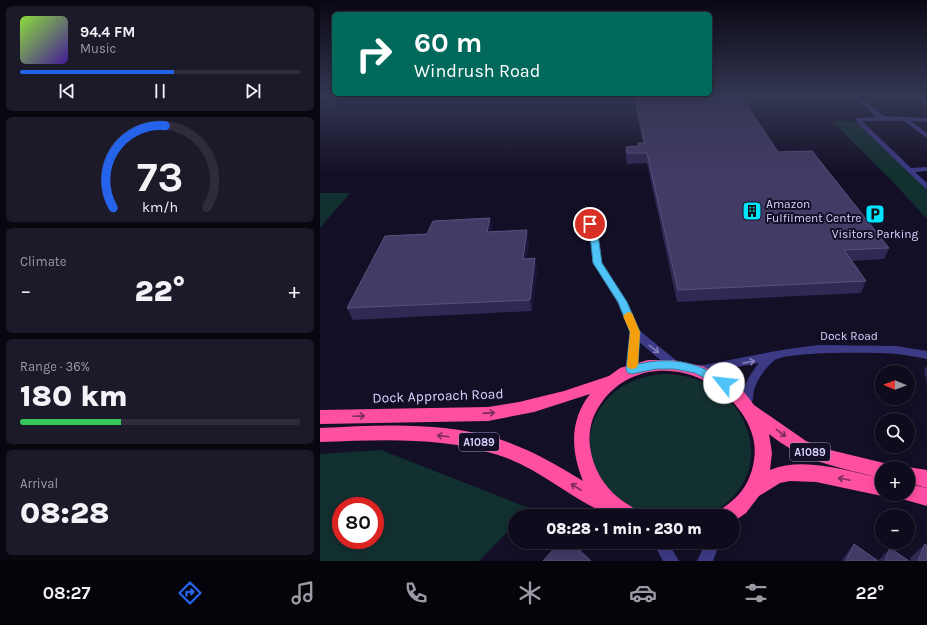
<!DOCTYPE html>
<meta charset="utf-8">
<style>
:root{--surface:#0e0b1c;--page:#1c1929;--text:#f1f3f6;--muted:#9b9ba3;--line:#2e2b3b;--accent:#2563eb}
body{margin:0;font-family:Karla,sans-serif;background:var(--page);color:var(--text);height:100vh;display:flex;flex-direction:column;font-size:15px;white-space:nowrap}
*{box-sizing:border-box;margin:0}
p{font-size:13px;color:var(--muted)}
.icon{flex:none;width:22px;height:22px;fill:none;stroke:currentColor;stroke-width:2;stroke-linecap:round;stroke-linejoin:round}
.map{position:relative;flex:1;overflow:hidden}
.details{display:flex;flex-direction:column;gap:6px;padding:6px;background:#08060f;width:320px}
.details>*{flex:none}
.banner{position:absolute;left:12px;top:12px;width:380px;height:84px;border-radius:6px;box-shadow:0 2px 10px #0003,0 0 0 1px var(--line);background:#00695c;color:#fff;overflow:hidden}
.needle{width:26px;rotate:271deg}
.tools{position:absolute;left:555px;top:365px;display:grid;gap:8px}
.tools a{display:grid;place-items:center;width:40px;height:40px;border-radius:50%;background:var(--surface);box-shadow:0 2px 10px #0003,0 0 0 1px var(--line);font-size:20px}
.speed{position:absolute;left:12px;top:497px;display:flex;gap:8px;font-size:20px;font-weight:700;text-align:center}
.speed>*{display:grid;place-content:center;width:52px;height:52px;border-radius:50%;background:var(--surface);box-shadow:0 2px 10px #0003,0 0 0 1px var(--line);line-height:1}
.speed .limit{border:6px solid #d22;background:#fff;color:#111}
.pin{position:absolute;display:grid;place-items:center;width:34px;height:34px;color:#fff;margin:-17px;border:2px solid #fff;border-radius:50%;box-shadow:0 1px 4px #0007}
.me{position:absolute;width:44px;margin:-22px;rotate:299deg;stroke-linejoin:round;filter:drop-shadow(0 0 3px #0008)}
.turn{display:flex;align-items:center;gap:14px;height:84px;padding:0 16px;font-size:18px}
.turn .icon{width:52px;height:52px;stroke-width:2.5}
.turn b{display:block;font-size:28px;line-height:34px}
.big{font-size:30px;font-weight:800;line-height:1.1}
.details .tile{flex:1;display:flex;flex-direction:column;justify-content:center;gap:6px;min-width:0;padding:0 14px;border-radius:6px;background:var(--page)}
.details .dial{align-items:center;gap:0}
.dial svg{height:104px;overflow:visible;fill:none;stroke:var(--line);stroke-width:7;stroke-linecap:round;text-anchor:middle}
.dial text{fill:var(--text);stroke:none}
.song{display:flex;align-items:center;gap:12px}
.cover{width:48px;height:48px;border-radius:6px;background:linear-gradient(135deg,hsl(90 70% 55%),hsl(260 70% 35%))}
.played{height:4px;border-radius:2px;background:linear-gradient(90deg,var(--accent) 55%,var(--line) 55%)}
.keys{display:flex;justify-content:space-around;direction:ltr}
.heat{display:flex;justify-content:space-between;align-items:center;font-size:22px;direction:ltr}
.charge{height:6px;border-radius:3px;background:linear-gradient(90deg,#34c759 36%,var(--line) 0)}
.trip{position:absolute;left:188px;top:509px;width:232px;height:40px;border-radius:20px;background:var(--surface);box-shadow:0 2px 10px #0003,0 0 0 1px var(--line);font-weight:800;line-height:40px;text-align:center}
.menu{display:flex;height:64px;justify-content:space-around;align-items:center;background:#06040b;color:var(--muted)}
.menu .icon{width:28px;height:28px}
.menu .on{color:var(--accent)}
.menu b{font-size:18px;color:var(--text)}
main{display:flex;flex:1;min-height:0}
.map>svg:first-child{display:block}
.green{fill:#12302f;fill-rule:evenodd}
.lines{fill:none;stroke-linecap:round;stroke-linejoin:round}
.minor{fill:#3d3a85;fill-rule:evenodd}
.highway{fill:#ff4fa3;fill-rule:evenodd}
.wall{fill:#312854}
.shaded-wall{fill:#1d163a}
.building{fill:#433a66;stroke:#5a527e}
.oneway{stroke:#837fbc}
.oneway2{stroke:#7d2c5e}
.route{fill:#4fc3f7;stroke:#337fa1}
.slow{fill:#f59e0b}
.labels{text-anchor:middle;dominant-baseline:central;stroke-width:4;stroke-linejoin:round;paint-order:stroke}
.shield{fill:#130f26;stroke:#9e99be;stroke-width:1}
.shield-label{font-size:11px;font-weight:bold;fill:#d9d4ff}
.poi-label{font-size:12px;fill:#d9d4ff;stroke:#130f26;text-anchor:start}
.street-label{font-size:12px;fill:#d9d4ff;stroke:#130f26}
.near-street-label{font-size:14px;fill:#d9d4ff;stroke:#130f26}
</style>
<main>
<section class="details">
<div class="tile">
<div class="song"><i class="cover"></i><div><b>94.4 FM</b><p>Music</p></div></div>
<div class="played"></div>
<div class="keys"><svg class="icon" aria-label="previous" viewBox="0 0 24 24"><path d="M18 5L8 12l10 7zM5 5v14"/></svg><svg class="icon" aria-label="pause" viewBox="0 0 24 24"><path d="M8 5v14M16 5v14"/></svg><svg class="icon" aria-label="next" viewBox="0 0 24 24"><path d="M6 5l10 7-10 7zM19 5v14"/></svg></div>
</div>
<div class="tile dial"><svg viewBox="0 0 100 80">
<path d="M14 69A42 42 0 1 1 86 69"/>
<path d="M14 69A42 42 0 0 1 54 6" stroke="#2563eb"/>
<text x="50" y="56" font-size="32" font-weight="700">73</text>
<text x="50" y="72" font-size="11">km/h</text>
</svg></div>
<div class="tile"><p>Climate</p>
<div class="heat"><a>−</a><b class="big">22°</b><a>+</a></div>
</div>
<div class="tile"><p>Range · 36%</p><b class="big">180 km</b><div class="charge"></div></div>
<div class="tile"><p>Arrival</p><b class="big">08:28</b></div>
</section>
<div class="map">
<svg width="607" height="561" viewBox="0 0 607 561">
<rect width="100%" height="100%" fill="#130f26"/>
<g class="green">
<polygon points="512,121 534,121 607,189 607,219 574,183"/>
<polygon points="0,193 30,193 0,228"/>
<path d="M341 374C356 374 371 376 385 383 428 404 448 457 414 496 406 505 393 514 380 516 372 517 340 517 332 516 321 514 309 506 300 499 244 454 271 381 341 374Z"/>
<path d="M61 450 209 508 202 516H195V524L159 561H0V454ZM21 506H55V540H21Z"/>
</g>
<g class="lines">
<g class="minor">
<polygon points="532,95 537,95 564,116 607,118 607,122 591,121 607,133 607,138 584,121 542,121 591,168 607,167 607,171 595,172 607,183 607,189 605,188 538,124 536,118 557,117"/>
<polygon points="596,95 601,95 607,100 607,105"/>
<polygon points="267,222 270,222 274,224 278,235 281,263 307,302 319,330 358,362 359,365 358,368 354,369 350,368 319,342 317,370 316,373 312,374 308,373 307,370 310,332 297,302 273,263 270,235 266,224"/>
<path d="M499 345 576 346 607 351V359C597 357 587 355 577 354 557 352 469 351 455 360 446 367 437 379 434 390 433 396 433 402 430 407L426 409 422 407C416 395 431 373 439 363L378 374 374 373 373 370 374 367 378 366C418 359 458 349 499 345Z"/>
<polygon points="333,542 348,542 359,561 343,561"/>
<polygon points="386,542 400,542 393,561 377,561"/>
</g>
<g class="highway">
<path d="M328 360H353L382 366 405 377 424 392 434 405 486 441 506 449 568 464 570 468H562V494H566L562 496 496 482 470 481 460 483 439 496 426 513 413 522V516H397C400 508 407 506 413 500 425 490 432 475 434 460 437 443 431 426 421 412 389 366 318 353 282 402 272 415 268 431 270 447 273 468 283 486 300 499 307 505 316 507 319 516 312 516 299 518 292 516 253 501 220 468 178 455 121 436 59 440 0 442V428C59 425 121 421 179 439 209 449 236 464 263 481 251 451 249 421 270 394L214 412 168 421 0 424V410L168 407 199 402 244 391 289 376 300 368ZM449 434C482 461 520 468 561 478 526 471 484 456 450 470L452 453Z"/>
<polygon points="588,467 607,470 607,488 588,483 588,468 584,468"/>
<polygon points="588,484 607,488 607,506 582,499 579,494 588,494"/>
</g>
</g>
<g class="wall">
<polygon points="315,98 458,152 569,248 564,259 532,261 546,281 541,293 357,302 327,163 307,164 306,157 306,147 318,146 318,143 323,143 315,106"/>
<polygon points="173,230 172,232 209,242 206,259 217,270 212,311 33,320 27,308 107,234"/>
<polygon points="607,365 607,385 604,370"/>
<polygon points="534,544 558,561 521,561 524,557"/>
<polygon points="605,544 607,561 590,561 591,557"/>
<polygon points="570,548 589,561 558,561"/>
</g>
<g class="shaded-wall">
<polygon points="170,218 173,230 170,243 167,232"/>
<polygon points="207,230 209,242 205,270 203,259"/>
<polygon points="215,258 217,270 212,311 210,300"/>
</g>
<g class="building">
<polygon points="405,95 420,95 458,152 492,151 569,248 524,250 546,281 358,290 327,153 307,153 306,147 319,146 318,143 325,143 315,98"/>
<polygon points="170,218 167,232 207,230 203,259 215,258 210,300 27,308 65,236 107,234 113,221"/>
<polygon points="240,542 251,542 271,561 223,561"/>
<polygon points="534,544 558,561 526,561"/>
<polygon points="605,544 607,546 607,561 598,561"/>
<polygon points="570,548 589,561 565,561"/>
</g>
<defs><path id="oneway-shaft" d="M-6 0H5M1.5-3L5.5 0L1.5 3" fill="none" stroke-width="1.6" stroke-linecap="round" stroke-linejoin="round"/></defs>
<g class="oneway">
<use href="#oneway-shaft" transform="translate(334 349) rotate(38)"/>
<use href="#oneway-shaft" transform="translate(429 362) rotate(-11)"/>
</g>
<g class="oneway2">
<use href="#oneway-shaft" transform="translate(169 413) rotate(-4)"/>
<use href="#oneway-shaft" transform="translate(39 416) rotate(-2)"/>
<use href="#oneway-shaft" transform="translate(461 433) rotate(37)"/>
<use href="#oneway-shaft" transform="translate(123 436) rotate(-173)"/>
<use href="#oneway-shaft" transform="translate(524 479) rotate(-168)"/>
<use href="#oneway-shaft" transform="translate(256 487) rotate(-147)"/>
</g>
<linearGradient id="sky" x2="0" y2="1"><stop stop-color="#0a0815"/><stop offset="0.55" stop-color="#333752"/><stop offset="1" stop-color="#333752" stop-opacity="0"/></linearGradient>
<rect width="607" height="174" fill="url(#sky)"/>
<path class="route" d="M270 222 274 224 278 235 282 263 307 302 320 332 318 364C356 356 375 363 408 380L410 383 408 386 404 388 375 373 354 369H336L312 374 308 373 306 370 310 332 298 302 273 263 270 235 266 224Z"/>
<polygon class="slow" points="308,312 312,313 320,332 318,365 316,368 312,369 308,368 307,365 310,332 303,316"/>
<defs>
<symbol id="building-square" viewBox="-11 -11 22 22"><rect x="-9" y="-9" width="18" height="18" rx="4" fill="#00e5ff" stroke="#130f26"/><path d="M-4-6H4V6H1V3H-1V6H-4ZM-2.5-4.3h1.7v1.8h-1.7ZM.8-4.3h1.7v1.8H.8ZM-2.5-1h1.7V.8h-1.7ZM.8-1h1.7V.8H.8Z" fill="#111"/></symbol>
<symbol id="parking-square" viewBox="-11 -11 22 22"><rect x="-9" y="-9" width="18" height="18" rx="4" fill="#00e5ff" stroke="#130f26"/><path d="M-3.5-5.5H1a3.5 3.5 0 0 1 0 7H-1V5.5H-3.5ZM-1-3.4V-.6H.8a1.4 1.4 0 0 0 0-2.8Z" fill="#111"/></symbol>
</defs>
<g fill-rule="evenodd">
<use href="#building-square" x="421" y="200" width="22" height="22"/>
<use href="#parking-square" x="544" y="203" width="22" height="22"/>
</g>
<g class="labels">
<g class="shield">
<rect x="139" y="433" width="40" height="18" rx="3"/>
<rect x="470" y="443" width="40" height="18" rx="3"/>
</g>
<g class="shield-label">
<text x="159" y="442">A1089</text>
<text x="490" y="452">A1089</text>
</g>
<g class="poi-label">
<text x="446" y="204">Amazon<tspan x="446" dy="14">Fulfilment Centre</tspan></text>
<text x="555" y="234" text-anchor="middle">Visitors Parking</text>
</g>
<g class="street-label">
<text x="529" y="336">Dock Road</text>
</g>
<g class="near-street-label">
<text transform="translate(118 396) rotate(-2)">Dock Approach Road</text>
</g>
</g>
</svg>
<div class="tools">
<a><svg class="needle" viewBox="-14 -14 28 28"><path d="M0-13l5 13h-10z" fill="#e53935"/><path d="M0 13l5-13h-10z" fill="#9b9ba3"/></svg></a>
<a><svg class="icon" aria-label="search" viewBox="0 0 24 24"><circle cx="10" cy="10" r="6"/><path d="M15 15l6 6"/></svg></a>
<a>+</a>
<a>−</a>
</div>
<div class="speed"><div class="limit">80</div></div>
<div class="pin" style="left:270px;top:224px;background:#d93025"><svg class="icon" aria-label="arrive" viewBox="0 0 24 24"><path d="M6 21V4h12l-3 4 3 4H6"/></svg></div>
<svg class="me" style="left:404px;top:383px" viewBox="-20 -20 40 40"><circle r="19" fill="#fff"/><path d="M0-13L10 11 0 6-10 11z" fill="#4fc3f7"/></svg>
<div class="trip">08:28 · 1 min · 230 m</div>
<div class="banner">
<div class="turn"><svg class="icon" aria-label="right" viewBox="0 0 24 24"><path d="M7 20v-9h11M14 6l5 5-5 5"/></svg><div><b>60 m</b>Windrush Road</div></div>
</div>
</div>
</main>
<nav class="menu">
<b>08:27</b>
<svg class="icon on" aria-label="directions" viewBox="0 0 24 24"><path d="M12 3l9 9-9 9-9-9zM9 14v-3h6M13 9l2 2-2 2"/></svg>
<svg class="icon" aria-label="music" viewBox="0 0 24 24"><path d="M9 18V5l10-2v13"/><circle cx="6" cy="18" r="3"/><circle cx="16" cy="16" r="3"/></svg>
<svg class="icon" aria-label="phone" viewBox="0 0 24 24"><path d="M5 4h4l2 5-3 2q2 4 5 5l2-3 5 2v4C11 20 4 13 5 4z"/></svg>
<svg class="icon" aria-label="climate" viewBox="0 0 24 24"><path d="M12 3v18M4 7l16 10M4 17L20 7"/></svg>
<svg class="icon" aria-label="car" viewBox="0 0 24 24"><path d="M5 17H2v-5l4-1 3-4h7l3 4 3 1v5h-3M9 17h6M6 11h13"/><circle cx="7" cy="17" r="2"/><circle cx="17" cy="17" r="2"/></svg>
<svg class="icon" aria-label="filters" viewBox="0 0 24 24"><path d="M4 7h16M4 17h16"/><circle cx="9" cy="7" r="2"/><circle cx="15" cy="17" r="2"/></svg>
<b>22°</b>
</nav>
